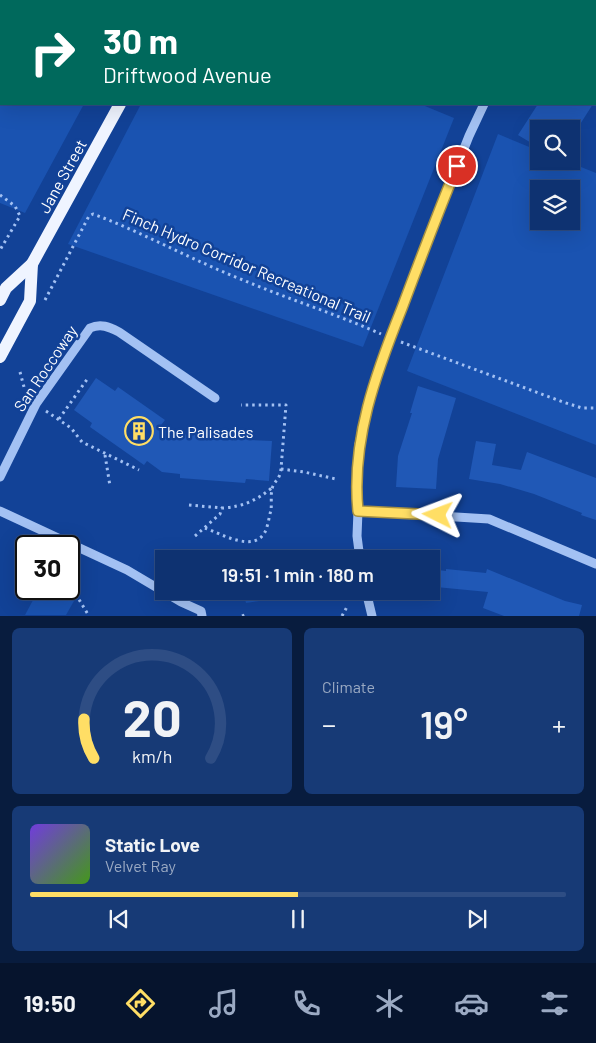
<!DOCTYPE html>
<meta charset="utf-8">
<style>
:root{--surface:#0e3271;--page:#173a76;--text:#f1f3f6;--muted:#9baac3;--line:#2e4d84;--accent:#ffde65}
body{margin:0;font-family:Barlow,sans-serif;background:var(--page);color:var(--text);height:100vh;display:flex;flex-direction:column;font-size:19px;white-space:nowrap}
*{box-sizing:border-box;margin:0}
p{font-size:16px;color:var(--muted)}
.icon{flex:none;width:28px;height:28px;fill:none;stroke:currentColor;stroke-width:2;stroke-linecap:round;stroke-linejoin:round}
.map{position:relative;height:616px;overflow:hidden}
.panel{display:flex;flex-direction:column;gap:12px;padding:12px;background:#081c3e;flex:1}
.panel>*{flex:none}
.top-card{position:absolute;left:0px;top:0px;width:596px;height:105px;box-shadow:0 5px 20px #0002,0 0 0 1px var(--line);background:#00695c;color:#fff;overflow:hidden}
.fabs{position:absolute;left:530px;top:120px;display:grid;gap:10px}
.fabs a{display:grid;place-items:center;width:50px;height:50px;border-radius:0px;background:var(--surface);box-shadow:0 5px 20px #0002,0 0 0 1px var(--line);font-size:25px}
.speed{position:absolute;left:15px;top:535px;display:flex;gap:10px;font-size:25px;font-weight:700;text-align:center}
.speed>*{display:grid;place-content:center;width:65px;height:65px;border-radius:50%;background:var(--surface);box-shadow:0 5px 20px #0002,0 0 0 1px var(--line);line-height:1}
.speed .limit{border:2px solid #111;border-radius:8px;background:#fff;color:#111}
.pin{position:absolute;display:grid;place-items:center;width:42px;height:42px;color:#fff;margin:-21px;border:2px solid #fff;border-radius:50%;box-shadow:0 1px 5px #0007}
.me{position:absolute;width:55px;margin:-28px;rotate:273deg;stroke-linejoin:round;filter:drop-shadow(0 0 4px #0008)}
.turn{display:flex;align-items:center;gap:18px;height:105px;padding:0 20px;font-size:22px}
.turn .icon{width:65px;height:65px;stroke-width:2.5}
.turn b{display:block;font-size:35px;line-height:42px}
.big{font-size:38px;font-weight:600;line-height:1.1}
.panel .tile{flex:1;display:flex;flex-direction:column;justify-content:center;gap:8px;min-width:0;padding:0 18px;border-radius:8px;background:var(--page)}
.panel .dial{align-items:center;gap:0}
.dial svg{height:130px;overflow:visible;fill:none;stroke:var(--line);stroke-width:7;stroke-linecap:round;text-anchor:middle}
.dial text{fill:var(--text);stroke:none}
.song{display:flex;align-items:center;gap:15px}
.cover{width:60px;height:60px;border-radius:8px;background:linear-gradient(135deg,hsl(260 70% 55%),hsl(100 70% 35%))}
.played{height:5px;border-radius:2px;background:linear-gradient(90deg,var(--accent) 50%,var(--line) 50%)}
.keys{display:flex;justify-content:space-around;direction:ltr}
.heat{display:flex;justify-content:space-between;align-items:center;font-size:28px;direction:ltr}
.panel .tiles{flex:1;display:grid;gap:12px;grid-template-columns:1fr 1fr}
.tile:last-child{grid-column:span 2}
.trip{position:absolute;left:155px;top:550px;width:285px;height:50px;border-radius:0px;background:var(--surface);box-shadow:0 5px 20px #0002,0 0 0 1px var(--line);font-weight:600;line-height:50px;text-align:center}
.tab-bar{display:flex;height:80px;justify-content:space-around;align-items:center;background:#06142d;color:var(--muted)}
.tab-bar .icon{width:35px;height:35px}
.tab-bar .current{color:var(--accent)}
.tab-bar b{font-size:22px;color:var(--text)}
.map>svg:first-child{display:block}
.green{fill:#1a53b1;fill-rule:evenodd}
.building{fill:#2058b6}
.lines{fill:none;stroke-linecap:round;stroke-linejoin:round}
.path{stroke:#a3c1f3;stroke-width:3;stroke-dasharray:2.5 4;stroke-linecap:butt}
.minor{stroke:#a3c1f3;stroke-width:9}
.major{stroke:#eff4ff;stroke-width:12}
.route-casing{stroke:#a69042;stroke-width:12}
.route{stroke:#ffde65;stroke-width:9}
.labels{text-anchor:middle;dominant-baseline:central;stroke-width:5;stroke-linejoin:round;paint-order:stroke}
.street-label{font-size:16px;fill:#fff;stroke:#124297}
.poi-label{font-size:16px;fill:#fff;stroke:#124297;text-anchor:start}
</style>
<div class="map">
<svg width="596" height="616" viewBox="0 0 596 616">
<rect width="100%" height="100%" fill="#124297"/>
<g class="green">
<polygon points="0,0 140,0 1,1 1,104 84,104 25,213 0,203"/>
<polygon points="141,104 420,104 454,118 363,347 68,244"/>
<path d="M498 134 539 151V161H566L596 173V445L407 371ZM539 189H571V221H539Z"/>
<polygon points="39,589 51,589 74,601 66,615 25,615"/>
<polygon points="243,591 285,591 280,598 246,603"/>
</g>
<g class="building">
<polygon points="538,104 593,104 577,129 539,129 539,134 533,144 518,135"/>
<polygon points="96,378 115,391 118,387 165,420 158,429 180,431 191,438 192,430 249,435 249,440 272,441 269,481 246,479 245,483 180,478 180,474 162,472 147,461 144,465 90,427 92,423 74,410"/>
<polygon points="418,386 456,398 438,459 436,489 396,487 398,456 412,413 410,413"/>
<polygon points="476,441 496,444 492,465 521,470 527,452 596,478 596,520 581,515 582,513 534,494 500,484 469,479"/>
<polygon points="446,569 486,573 487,569 565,601 582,605 579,616 504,616 483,608 488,592 436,587 438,570 446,571"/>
</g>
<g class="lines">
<g class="path">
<polyline points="0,195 15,206 20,216 0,250"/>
<path d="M45 300 89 216 93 214C144 233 192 260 243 280 288 299 336 314 381 334"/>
<polyline points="401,342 563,402 582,408 596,408"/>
<polyline points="20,372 24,387 30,394"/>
<polyline points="46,411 71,428 82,442 139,470"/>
<polyline points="59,419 88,378"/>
<polyline points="105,455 110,486"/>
<polyline points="281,469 304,472 336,479"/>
<polyline points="189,505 222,508"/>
<path d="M205 528C221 534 254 553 265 532 268 526 269 517 271 510 272 503 270 493 273 486 276 479 279 481 281 469L286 405H241"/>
<path d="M195 536 220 514 222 508C243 507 257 500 273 487"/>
<polyline points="69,583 89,616"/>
<polyline points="69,598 76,594"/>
<polyline points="242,616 248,614"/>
<polyline points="342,616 348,605"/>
</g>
<g class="minor">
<polyline points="306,0 309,1"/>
<polyline points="569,1 570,0"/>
<path d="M0 477 36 404 90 328C101 323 109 327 119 332L215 398"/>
<polyline points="0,511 127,570 181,602 201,611 202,616"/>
<polyline points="358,511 489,519 596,564"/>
<polyline points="360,559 357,536 358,511 356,486 359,444 368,403 390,338 421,257 469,136 484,104"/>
<polyline points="366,591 372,616"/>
</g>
<g class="major">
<polyline points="176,1 177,0"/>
<polyline points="0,300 6,288 32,264 120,104"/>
<polyline points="0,357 30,301 32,264"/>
</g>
</g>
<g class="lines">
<defs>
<path id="route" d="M438 515 358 511C351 440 376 373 402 308 420 260 438 213 457 166"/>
</defs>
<use href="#route" class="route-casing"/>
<use href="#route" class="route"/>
</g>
<defs>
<symbol id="building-ring" viewBox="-11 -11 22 22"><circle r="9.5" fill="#124297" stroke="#ffde65" stroke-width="1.5"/><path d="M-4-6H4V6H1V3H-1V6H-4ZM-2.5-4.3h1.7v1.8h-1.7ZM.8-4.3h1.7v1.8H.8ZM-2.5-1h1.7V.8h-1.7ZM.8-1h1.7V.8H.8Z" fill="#ffde65"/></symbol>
</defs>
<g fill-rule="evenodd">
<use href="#building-ring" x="123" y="415" width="32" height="32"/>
</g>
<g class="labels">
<g class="street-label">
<text transform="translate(62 176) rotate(-61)">Jane Street</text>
<text transform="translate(247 265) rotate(23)">Finch Hydro Corridor Recreational Trail</text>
<text transform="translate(45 368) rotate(-56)">San Roccoway</text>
</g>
<g class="poi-label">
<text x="158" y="431">The Palisades</text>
</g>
</g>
</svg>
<div class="fabs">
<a><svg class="icon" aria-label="search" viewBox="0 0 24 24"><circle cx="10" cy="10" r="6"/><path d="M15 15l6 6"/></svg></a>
<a><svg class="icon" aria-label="layers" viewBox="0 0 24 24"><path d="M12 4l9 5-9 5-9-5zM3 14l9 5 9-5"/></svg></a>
</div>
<div class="speed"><div class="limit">30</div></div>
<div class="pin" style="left:457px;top:166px;background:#d93025"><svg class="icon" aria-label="arrive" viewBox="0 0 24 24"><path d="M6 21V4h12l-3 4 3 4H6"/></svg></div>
<svg class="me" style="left:438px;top:515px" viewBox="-20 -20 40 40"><path d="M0-17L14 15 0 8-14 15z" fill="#ffde65" stroke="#fff" stroke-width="4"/></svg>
<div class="trip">19:51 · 1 min · 180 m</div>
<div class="top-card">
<div class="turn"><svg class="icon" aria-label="right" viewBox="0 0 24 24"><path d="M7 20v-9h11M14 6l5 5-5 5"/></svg><div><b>30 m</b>Driftwood Avenue</div></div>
</div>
</div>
<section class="panel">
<div class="tiles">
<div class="tile dial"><svg viewBox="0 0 100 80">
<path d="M14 69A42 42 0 1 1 86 69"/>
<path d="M14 69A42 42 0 0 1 8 45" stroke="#ffde65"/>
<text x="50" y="56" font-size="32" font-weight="700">20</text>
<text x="50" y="72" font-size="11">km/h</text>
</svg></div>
<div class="tile"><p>Climate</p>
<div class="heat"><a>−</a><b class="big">19°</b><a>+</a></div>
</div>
<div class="tile">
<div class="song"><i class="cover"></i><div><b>Static Love</b><p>Velvet Ray</p></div></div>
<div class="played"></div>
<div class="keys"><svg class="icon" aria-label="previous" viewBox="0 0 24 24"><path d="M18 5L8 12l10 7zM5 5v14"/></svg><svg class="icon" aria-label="pause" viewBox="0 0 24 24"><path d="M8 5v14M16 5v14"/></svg><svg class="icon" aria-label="next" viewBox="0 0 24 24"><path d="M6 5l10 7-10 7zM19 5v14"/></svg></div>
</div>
</div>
</section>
<nav class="tab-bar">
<b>19:50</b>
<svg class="icon current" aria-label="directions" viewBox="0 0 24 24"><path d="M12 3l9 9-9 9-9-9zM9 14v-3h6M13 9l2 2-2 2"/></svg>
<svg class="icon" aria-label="music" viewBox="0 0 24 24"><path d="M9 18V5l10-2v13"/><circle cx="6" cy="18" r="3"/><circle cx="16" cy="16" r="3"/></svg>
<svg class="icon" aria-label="phone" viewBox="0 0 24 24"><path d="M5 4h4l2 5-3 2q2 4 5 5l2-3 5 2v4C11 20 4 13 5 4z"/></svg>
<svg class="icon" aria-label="climate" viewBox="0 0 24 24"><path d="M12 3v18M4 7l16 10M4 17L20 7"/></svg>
<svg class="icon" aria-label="car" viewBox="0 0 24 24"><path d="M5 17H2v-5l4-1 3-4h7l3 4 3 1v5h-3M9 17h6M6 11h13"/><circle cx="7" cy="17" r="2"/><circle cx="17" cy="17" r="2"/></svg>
<svg class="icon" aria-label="filters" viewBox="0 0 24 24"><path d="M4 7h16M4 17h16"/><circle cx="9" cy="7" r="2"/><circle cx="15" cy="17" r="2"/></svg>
</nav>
